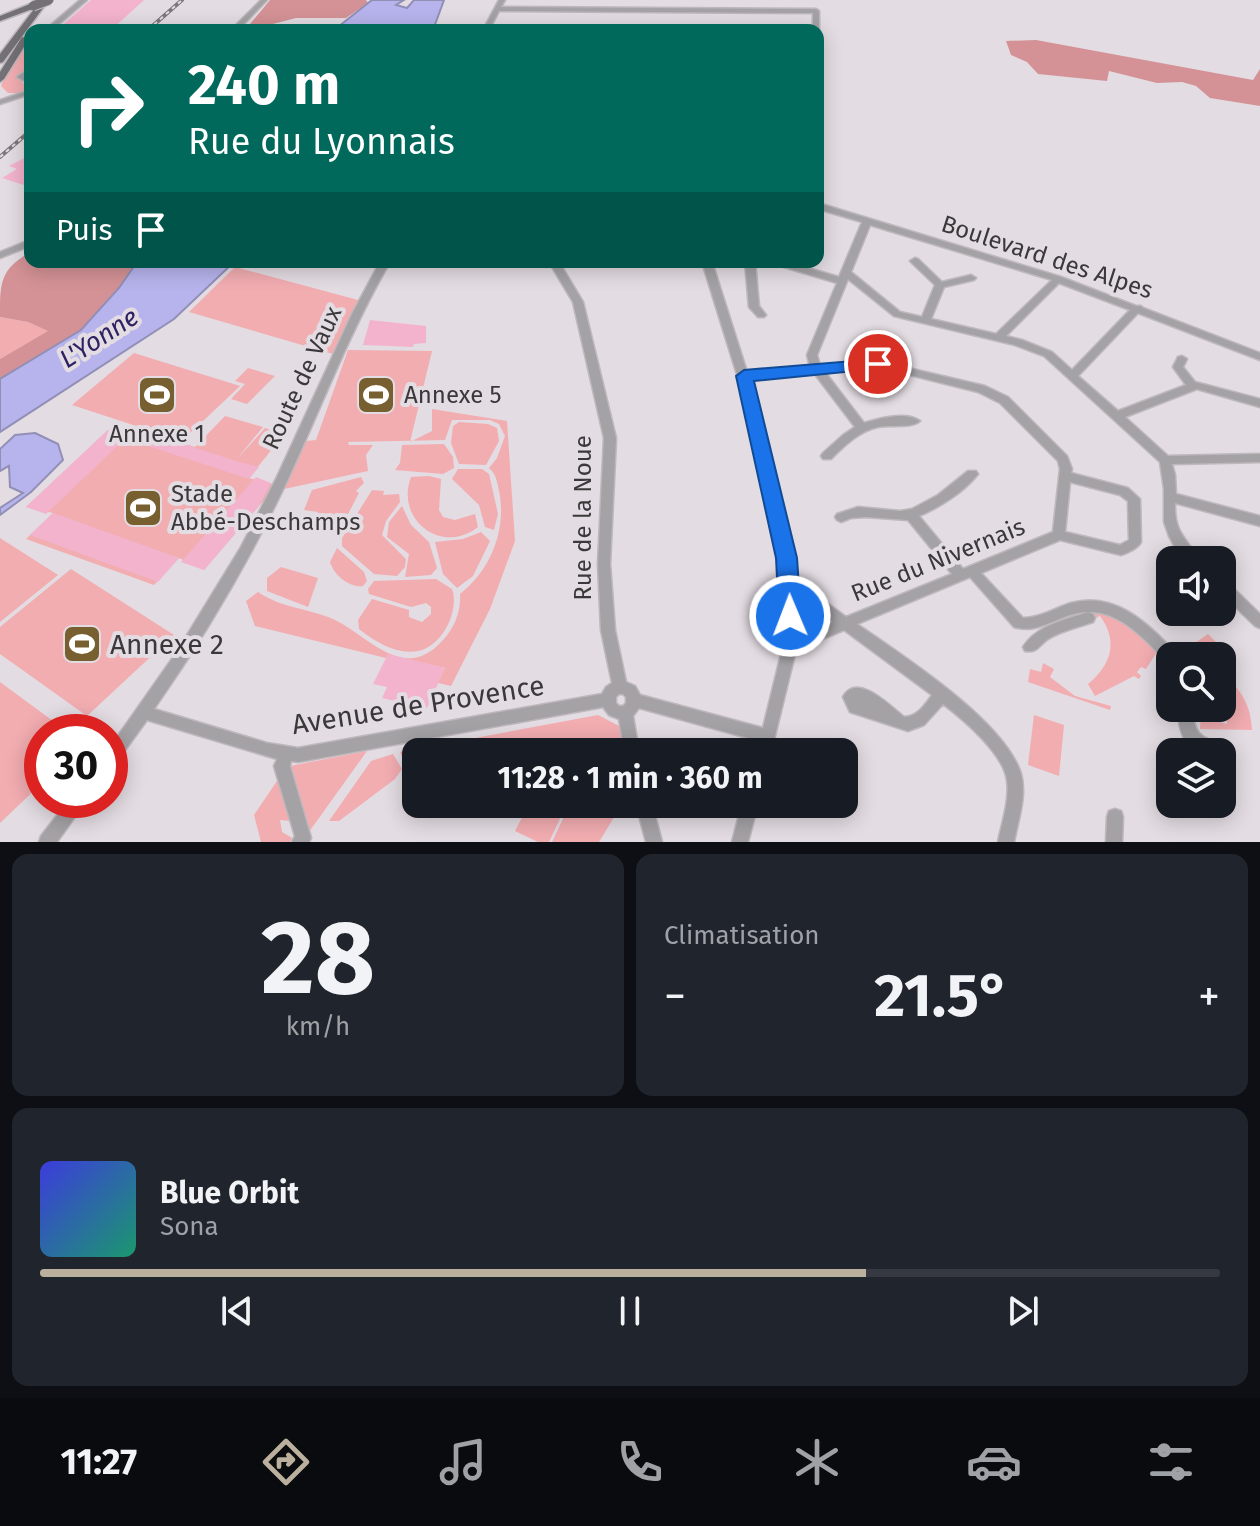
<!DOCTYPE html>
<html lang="fr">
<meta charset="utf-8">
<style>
:root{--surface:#171b24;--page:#20242c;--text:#f1f3f6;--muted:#9ea1a6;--line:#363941;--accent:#bab09d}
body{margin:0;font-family:"Fira Sans",sans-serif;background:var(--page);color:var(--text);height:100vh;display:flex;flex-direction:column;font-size:30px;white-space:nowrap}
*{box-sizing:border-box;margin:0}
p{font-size:26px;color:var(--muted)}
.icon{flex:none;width:44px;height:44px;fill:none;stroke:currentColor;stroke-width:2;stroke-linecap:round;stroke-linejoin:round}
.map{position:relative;height:842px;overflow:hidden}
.panel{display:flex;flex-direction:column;gap:12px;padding:12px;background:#0d0f14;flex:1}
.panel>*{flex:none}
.banner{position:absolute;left:24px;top:24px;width:800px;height:244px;border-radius:16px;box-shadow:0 4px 20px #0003;background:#00695c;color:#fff;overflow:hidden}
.buttons{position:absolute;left:1156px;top:546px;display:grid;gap:16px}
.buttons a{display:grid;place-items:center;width:80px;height:80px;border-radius:16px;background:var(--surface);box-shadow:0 4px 20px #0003;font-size:40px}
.speed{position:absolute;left:24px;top:714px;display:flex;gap:16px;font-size:40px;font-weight:700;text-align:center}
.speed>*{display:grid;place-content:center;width:104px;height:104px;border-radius:50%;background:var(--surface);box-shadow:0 4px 20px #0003;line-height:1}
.speed .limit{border:12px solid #d22;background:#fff;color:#111}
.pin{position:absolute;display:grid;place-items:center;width:68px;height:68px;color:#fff;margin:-34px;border:4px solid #fff;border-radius:50%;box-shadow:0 2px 8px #0007}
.me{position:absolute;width:88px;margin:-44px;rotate:359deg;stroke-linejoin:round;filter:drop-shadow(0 0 6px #0008)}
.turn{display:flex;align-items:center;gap:28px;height:168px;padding:0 32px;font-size:36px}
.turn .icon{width:104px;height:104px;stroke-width:2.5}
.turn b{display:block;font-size:56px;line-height:68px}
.then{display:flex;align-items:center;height:76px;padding:0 32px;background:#0003;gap:16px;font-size:30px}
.big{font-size:60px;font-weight:700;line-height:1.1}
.panel .tile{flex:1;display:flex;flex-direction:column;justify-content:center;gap:12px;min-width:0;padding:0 28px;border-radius:16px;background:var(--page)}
.panel .dial{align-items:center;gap:0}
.dial b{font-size:104px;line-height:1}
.song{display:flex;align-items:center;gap:24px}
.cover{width:96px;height:96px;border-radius:12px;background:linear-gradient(135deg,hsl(240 70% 55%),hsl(160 70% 35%))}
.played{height:8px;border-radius:4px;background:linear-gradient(90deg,var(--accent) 70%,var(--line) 70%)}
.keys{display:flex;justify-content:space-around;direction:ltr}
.heat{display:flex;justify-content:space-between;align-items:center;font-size:44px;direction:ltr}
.panel .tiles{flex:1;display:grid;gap:12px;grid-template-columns:1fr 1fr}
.tile:last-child{grid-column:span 2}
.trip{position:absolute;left:402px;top:738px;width:456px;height:80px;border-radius:16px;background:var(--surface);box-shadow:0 4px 20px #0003;font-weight:700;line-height:80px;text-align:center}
.menu{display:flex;height:128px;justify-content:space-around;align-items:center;background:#090b0e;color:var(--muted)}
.menu .icon{width:56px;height:56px}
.menu .current{color:var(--accent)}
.menu b{font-size:36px;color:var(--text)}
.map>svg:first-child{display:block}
.green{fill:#f2adb1}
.forest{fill:#d49296}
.water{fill:#b7b4ed;stroke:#928fb7;stroke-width:2}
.building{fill:#f3b3cc}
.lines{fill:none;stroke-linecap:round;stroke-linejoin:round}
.minor-casing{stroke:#beb8bd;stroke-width:3}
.major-casing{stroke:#beb8bd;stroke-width:3}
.minor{fill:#a4a2a5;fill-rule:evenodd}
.major{fill:#737076;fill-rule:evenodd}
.rail-casing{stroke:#7c777b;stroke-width:4}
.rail{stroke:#e3dce2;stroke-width:2;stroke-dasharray:4;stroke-linecap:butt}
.major-bridge-casing{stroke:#beb8bd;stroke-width:11;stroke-linecap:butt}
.major-bridge{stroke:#737076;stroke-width:9}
.route{fill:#1a73e8;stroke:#114b97;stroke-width:2}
.labels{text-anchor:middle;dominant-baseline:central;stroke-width:8;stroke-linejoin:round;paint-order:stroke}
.street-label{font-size:24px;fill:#3b383a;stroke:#e3dce2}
.poi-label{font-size:24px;fill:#3b383a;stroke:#e3dce2;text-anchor:start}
.water-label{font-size:26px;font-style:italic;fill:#2d2162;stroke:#e3dce2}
.near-poi-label{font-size:28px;fill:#3b383a;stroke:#e3dce2;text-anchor:start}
.near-street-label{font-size:28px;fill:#3b383a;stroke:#e3dce2}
</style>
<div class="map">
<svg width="1260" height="842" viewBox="0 0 1260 842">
<rect width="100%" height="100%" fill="#e3dce2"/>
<g class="green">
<polygon points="30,38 30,68 18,78 30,89 21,93 8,93 1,86 3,81"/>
<polygon points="235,267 358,300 333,354 189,312"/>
<polygon points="0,317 28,322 49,331 0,359"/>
<path d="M348 350 432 351 410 442 432 431V409L507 421 515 541 490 609 451 686 438 683 445 668 388 655 386 658 255 626 246 601 258 592C280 607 304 608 328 617 365 630 402 687 443 640 455 627 461 611 460 594 491 570 507 529 499 491 497 481 496 474 489 468L497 458 505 436 499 424 490 420H452L445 440 348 442 349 445H373L366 455 368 471 284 489 305 441 316 440Z"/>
<polygon points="134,353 240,386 182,441 72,405"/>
<polygon points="248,368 275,376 247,404 231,399 245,384 235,381"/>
<polygon points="225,416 263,427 236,460 265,428 284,434 249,478 277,485 204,570 179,558 154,585 26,539 53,513 26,507 108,430 130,440 141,430 195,447"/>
<polygon points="459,422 488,424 497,428 499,441 486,465 459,464 451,443 453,426"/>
<polygon points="444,444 453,457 454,468 443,474 395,470 400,463 402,445"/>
<polygon points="458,469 482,469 489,474 498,514 494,530 485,527 479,505 452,479"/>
<path d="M429 476 441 479 439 510 443 517 455 520 475 514 478 527C441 556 395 519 411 477Z"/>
<polygon points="361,477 364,483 356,491 359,493 337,535 315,530 312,525 318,512 304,510 312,490"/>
<polygon points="372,490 384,491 383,495 399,494 400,502 386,521 382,535 406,559 405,567 397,576 374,574 342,546 342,538"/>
<polygon points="402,506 411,525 429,542 437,568 431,575 405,577 409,554 387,537 389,522"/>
<polygon points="481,532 490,541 473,576 457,588 443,574 435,542 463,539"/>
<polygon points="0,538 58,575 0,622"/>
<path d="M337 548 364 572 367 581 363 586C349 588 334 575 330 562Z"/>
<polygon points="281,567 318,578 308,607 267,591 267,578"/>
<polygon points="71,569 174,635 87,716 0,654 0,627"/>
<path d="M436 579 452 589C460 610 442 647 418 651 396 655 374 641 359 629L358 620 372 599 409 610V617L422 622 431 614V607L426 603 411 607 369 594 368 589 374 581Z"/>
<path d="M1094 613 1126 619 1157 652 1146 669 1141 667 1137 672 1141 676 1139 679 1134 676 1095 696 1088 684C1111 665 1119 642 1100 616L1093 619Z"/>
<path d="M1208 634 1223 649 1226 676C1242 692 1251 706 1252 730L1200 729 1201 710 1203 717 1227 724 1222 656 1205 652 1195 643Z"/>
<polygon points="1043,663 1054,669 1050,677 1075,696 1111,706 1110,710 1028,682 1030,669 1041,672"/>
<polygon points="0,682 68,732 42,732 42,783 0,823"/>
<polygon points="598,715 619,726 624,750 416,752 416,768 407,768 400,752"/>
<polygon points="1034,715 1064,725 1059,776 1028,765"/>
<polygon points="367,751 306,836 285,767"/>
<polygon points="393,754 402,769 395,779 339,821 329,821 371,761"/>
<polygon points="279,778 290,821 280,820 282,832 292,838 290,842 261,842 254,815"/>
<polygon points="529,804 567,804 549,842 538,842 515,831"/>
<polygon points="570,804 622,804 599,842 552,842"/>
</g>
<g class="forest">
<polygon points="270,0 366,0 368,3 346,18 296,18 273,24 250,24"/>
<polygon points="1036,40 1253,80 1260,69 1260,106 1210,98 1196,86 1182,82 1157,83 1109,71 1107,81 1038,74 1027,62 1011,55 1006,41"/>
<path d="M30 252V262H137L120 288 81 330 0 379V359L48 331 28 322 0 317C0 282 0 270 30 252Z"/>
</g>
<g class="water">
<polygon points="372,0 404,0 396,5 407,8 414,0 444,0 433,30 401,27 334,30"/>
<polygon points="137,262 234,262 174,319 0,432 0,379 81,330 119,288"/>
<polygon points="35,433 58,444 63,460 31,492 0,515 0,508 23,493 10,487 9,466 0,471 0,449 15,435"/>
</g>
<g class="building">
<polygon points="91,0 144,0 111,30 57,30"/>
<polygon points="30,155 30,187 2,178 17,169 9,166"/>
<polygon points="370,320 426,326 426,343 414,344 413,347 363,345"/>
<polygon points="108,430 127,437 46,514 26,507"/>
<polygon points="141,430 236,461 259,467 249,479 130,440"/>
<polygon points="256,477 271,483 259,505 204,570 181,562"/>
<polygon points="53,513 179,558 158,582 30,535"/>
<polygon points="388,654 445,668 427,708 382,698 387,687 373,684"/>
</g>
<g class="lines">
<defs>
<g id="minor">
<polygon points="80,0 87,0 52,30 45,30"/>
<polygon points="261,0 267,0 238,30 231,30"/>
<polygon points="499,0 505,0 501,7 816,9 819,11 819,30 818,31 818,30 813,30 813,13 499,11 489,30 483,30"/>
<polygon points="30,68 30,73 26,77 30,79 30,84 17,77"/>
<polygon points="30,90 30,94 0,104 0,100"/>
<path d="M818 203 1061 277 1136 306H1141L1143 308 1260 353V360L1138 313 1078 376 1118 411 1186 385 1173 367 1178 357 1182 356 1187 359 1183 367 1195 382 1260 399V407L1197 389 1125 417 1168 456 1260 454V462L1172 464 1175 475 1176 494 1260 516V526L1175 503C1174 533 1186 538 1200 560H1186L1176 549 1169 536 1164 522V489L1160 462 1044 356 1015 345 894 316 848 279 817 355 820 366 878 361 985 386 1008 397 1067 456 1072 469 1071 473 1128 488 1140 499 1141 542C1138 548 1128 553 1121 555L1060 540 981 573 1023 618C1040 618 1055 608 1071 603 1115 591 1147 623 1175 652L1177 656H1170V662L1165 660C1133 627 1106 597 1057 620 1042 626 1030 632 1014 627L970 577 857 624C903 656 1005 721 1021 774 1027 795 1018 821 1014 842H998C1002 822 1010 800 1007 780 1003 753 964 720 943 704L924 725 908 731 850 712 843 697C857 672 889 705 904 717 917 717 925 705 932 695L844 630 796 650 771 752H757L759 741 639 708 633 716 639 752H625L619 719 609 715 603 707 298 762 291 761 290 766 311 838 309 842H292L295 836 274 766 277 759 147 720 115 764 110 766V747L176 653 241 547 277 477 352 314 380 262H390C350 331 322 405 289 477 251 558 205 636 154 709L267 743 298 748 602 694 606 687 612 683 601 630 598 564 604 438 573 302 549 262H559L583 302 616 438 610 564 615 630 626 682 635 686 640 695 763 728 783 646V569L749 413 702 262H712L747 372 810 367 807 355 837 283 774 264 772 262H787L839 277 862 222 818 209ZM870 225 1052 280 996 334 931 319 944 287 974 280 976 278 971 275 942 282 918 259 915 258 910 261 912 263 935 285 922 317 900 312 851 272ZM1059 283 1130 310 1072 370 1052 352 1022 340 1006 336ZM878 367 978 392 1000 403 1058 461 1060 469 1053 532 963 569 919 516C940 507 964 492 978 474L976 471H968L938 495 912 509 900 511 858 507 837 514 835 517 837 520 841 522 851 518 866 517 908 520 952 574 846 617 806 588 796 585 795 569 759 413 749 379 814 373 855 427 843 435 823 453 821 456 823 459H831C844 446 859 431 878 427 891 424 911 429 920 421 906 411 880 418 864 423L825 372ZM1070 482 1120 495 1128 501 1129 540 1120 545 1065 532ZM796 596 833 622 797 637ZM619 694H623L626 697V703L623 706H619L616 703V697Z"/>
<polygon points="30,240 30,246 0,258 0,252"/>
<polygon points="745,262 755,262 759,306 766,315 764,317 758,317 749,307"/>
<polygon points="1222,581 1227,582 1260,614 1260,628 1255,626 1222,594"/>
<path d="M1088 612 1093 614 1095 618 1093 622C1079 627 1060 631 1048 639 1038 646 1038 653 1025 651L1023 647C1037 625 1065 620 1088 612Z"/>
<path d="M1177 708H1191C1196 735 1197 735 1222 745L1224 750 1222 755V752C1216 752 1208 753 1202 752 1181 748 1179 724 1177 708Z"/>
<polygon points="69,800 87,800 57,842 39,842 41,836"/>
<polygon points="636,804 652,804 662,842 646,842"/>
<polygon points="742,804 758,804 748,842 732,842"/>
<polygon points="1115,809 1121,811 1123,817 1122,842 1106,842 1107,817 1109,811"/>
</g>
<g id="major">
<polygon points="41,0 49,0 3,62 0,63 0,54 35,8 0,21 0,16 30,4 37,6"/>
<polygon points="22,37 29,39 4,79 0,82 0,72"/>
</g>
</defs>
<use href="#minor" class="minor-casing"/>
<use href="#major" class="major-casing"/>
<use href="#minor" class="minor"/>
<use href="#major" class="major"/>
<defs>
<g id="rail">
<polyline points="148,30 182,0"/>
<polyline points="0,157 30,131"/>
</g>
</defs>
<use href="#rail" class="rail-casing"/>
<use href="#rail" class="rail"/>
<defs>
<polyline id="major-bridge" points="33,6 49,0"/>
</defs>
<use href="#major-bridge" class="major-bridge-casing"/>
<use href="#major-bridge" class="major-bridge"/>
</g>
<polygon class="route" points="878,359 887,364 884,368 754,381 797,558 801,616 798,622 782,622 779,616 776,558 736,376 744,370"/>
<defs>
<symbol id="stadium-square" viewBox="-11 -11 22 22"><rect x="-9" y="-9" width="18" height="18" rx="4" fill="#775f30" stroke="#e3dce2"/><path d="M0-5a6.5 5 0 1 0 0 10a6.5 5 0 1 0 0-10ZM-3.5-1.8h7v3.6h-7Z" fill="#fff"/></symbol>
</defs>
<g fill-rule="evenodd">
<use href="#stadium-square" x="135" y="373" width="44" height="44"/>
<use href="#stadium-square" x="354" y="373" width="44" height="44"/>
<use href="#stadium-square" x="121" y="486" width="44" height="44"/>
<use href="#stadium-square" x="60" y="622" width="44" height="44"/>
</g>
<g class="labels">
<g class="street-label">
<text transform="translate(1047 257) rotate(18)">Boulevard des Alpes</text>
<text transform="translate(302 378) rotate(-65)">Route de Vaux</text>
<text transform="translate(583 518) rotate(-90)">Rue de la Noue</text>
<text transform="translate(938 560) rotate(-22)">Rue du Nivernais</text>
</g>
<g class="poi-label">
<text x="404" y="395">Annexe 5</text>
<text x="157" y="434" text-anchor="middle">Annexe 1</text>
<text x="171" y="494">Stade<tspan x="171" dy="28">Abbé-Deschamps</tspan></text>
</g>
<g class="water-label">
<text transform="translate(99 338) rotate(-33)">L'Yonne</text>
</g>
<g class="near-poi-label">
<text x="110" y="644">Annexe 2</text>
</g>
<g class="near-street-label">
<text transform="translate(418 705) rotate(-9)">Avenue de Provence</text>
</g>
</g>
</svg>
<div class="buttons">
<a><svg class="icon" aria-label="sound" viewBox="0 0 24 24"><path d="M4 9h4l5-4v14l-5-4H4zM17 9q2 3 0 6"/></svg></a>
<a><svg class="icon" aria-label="search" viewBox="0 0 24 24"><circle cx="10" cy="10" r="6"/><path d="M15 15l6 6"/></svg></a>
<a><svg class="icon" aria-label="layers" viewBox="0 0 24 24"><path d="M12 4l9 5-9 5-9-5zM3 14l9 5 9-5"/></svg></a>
</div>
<div class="speed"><div class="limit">30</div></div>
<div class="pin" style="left:878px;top:364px;background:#d93025"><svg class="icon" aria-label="arrive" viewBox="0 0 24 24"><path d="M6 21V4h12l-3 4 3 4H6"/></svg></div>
<svg class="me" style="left:790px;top:616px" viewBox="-20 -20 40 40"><circle r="17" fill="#1a73e8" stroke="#fff" stroke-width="3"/><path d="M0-11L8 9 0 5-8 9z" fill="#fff"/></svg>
<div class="trip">11:28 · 1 min · 360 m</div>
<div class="banner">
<div class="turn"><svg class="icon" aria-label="right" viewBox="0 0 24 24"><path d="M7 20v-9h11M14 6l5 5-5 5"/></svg><div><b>240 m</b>Rue du Lyonnais</div></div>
<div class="then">Puis<svg class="icon" aria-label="arrive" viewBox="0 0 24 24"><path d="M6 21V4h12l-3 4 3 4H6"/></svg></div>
</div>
</div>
<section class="panel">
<div class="tiles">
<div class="tile dial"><b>28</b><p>km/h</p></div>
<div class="tile"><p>Climatisation</p>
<div class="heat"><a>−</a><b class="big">21.5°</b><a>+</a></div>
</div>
<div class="tile">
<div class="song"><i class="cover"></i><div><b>Blue Orbit</b><p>Sona</p></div></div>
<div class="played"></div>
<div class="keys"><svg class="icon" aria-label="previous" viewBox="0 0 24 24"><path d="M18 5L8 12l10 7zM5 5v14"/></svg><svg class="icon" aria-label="pause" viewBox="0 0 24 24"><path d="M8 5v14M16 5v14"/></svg><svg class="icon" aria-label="next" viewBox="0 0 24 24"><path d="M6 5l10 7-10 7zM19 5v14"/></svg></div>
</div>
</div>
</section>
<nav class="menu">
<b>11:27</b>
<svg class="icon current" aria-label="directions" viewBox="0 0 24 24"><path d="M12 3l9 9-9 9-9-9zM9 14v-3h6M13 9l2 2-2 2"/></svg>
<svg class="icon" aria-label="music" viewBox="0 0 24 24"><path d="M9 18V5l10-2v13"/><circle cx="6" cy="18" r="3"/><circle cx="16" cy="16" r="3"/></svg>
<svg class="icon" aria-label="phone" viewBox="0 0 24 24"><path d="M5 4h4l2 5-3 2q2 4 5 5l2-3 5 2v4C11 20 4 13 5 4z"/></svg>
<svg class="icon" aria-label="climate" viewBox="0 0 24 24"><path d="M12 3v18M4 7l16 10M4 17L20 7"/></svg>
<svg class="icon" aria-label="car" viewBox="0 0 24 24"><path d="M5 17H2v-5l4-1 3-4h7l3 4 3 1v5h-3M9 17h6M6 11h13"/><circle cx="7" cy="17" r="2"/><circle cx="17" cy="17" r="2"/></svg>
<svg class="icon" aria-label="filters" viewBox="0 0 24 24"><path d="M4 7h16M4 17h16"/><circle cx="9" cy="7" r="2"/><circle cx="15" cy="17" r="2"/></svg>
</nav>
